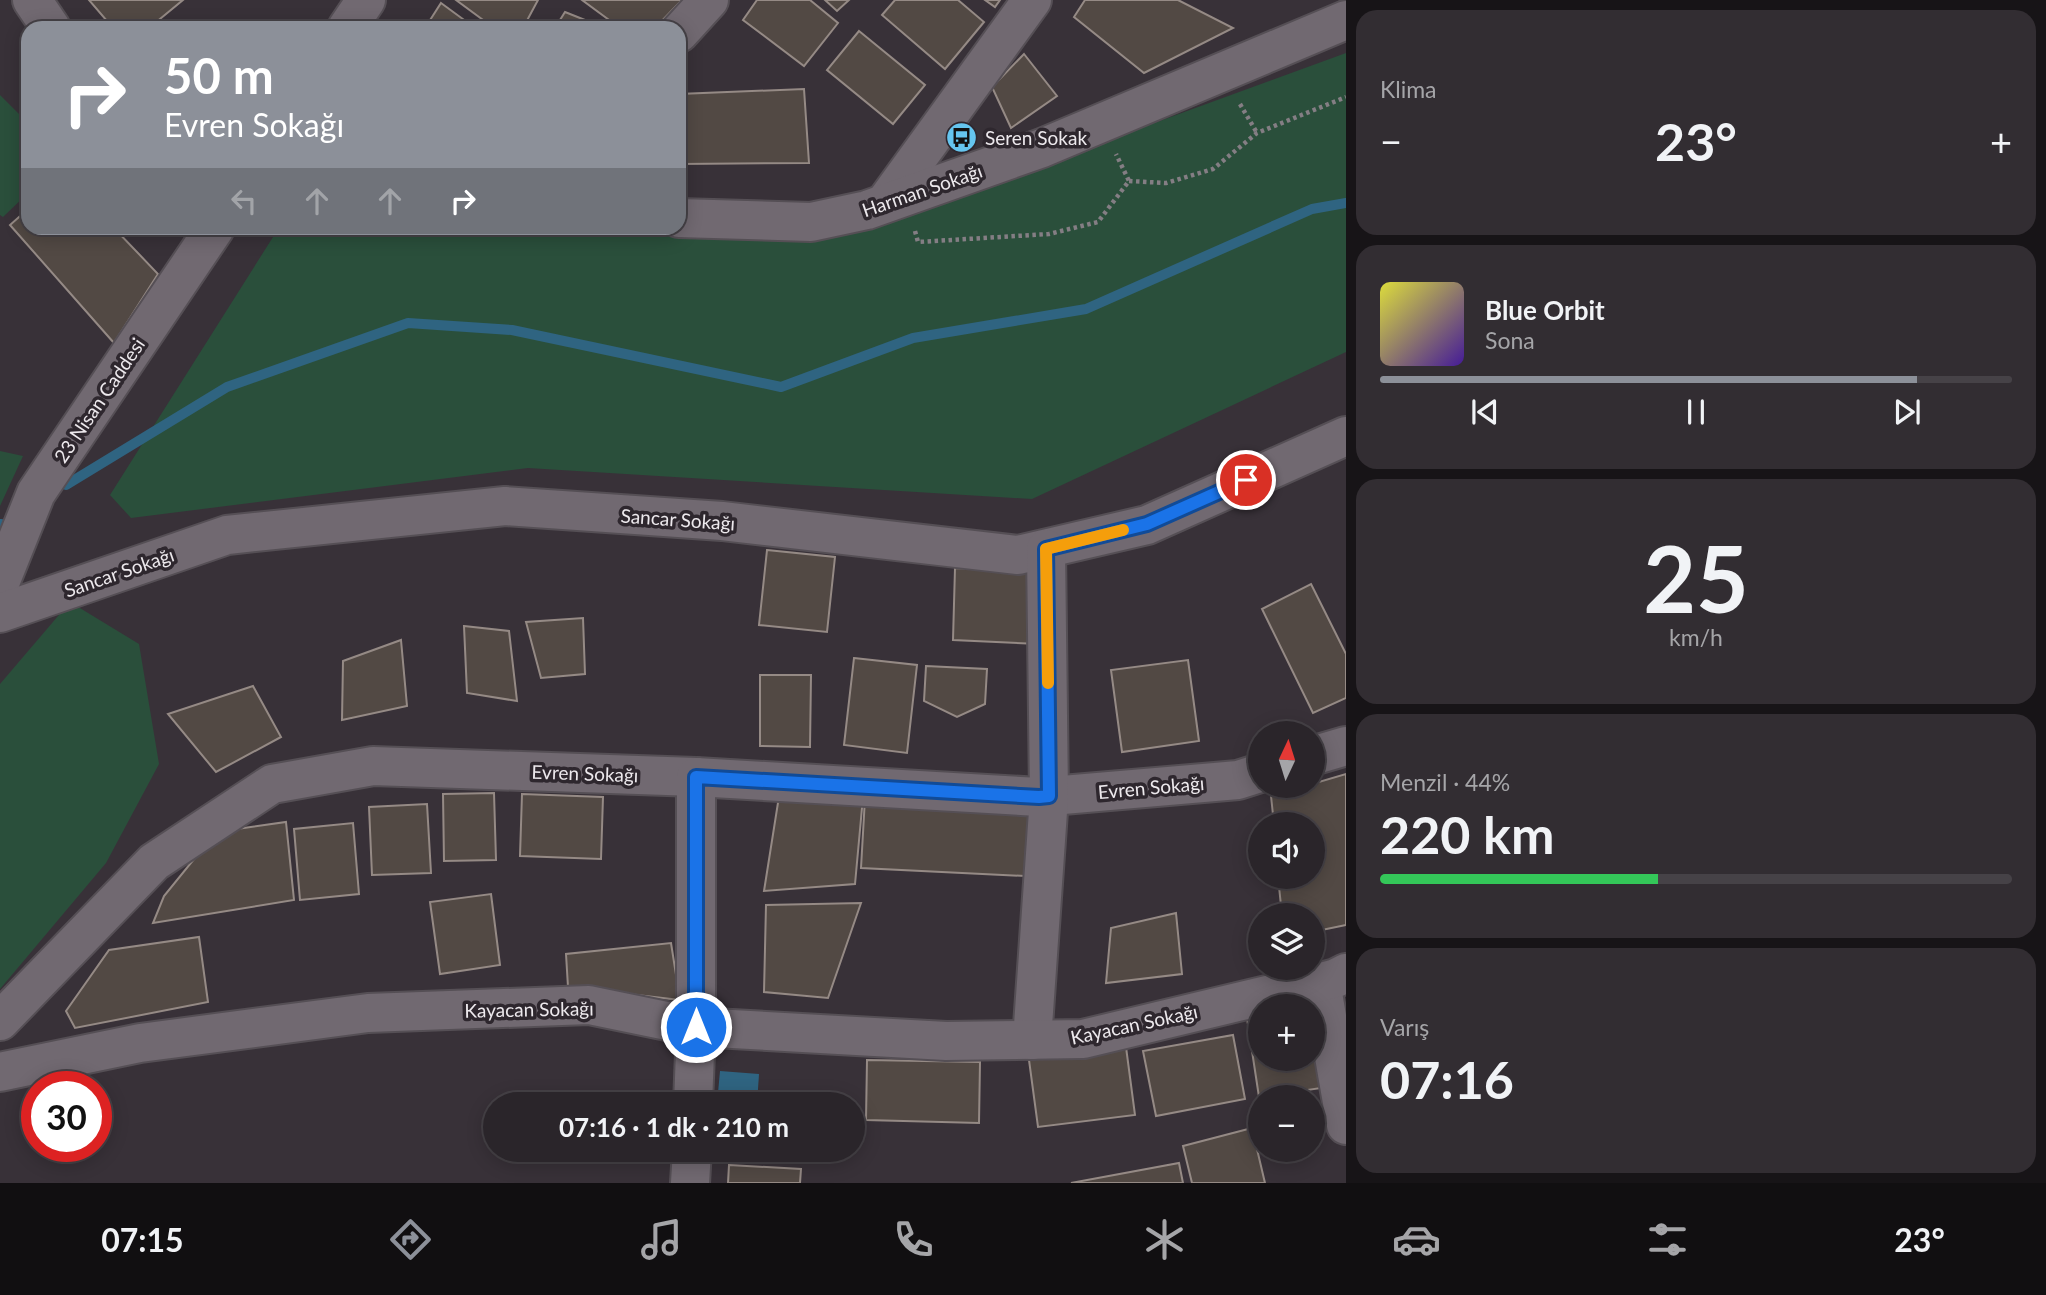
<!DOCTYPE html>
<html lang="tr">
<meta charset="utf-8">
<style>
:root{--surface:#2a252a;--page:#322d32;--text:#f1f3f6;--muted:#a5a5a8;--line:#464247;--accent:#8c9099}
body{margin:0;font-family:Lato,sans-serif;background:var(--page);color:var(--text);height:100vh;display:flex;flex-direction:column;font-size:26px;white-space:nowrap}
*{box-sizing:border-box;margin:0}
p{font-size:23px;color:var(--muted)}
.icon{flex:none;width:38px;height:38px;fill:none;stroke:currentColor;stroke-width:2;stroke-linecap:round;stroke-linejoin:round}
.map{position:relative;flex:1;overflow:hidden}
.panel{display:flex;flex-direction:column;gap:10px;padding:10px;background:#171417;width:700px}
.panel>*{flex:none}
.top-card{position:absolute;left:21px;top:21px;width:665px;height:214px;border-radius:21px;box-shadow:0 4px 18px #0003,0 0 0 2px var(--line);background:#8c9099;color:#fff;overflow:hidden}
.needle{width:46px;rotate:4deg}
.controls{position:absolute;left:1248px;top:721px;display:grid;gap:14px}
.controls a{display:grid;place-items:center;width:77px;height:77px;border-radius:50%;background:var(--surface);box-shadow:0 4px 18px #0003,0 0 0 2px var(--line);font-size:35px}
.speed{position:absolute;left:21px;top:1071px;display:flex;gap:14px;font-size:35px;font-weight:700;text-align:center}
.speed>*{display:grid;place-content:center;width:91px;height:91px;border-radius:50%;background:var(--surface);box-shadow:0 4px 18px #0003,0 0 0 2px var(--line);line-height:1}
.speed .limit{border:10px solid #d22;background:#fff;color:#111}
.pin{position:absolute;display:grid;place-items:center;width:60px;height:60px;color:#fff;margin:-30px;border:4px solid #fff;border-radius:50%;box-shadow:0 2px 7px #0007}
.me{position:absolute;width:77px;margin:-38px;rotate:0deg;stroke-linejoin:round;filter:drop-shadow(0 0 5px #0008)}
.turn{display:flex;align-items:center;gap:24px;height:147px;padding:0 28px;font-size:32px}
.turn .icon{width:91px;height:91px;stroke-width:2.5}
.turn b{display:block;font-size:49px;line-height:60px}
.lanes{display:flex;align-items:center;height:66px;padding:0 28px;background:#0003;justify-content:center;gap:35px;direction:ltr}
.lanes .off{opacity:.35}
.big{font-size:52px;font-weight:700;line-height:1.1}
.panel .widget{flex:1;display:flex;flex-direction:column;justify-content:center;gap:10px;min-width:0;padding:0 24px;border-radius:21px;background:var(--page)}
.panel .dial{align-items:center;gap:0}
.dial b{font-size:91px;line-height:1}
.song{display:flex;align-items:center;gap:21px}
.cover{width:84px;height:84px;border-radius:10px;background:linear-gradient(135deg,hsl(60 70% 55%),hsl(260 70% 35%))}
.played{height:7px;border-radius:4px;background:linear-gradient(90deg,var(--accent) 85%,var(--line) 85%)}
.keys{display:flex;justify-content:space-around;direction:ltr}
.heat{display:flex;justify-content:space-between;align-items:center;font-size:38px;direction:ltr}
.charge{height:10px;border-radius:5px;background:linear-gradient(90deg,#34c759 44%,var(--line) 0)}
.trip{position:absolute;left:483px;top:1092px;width:382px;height:70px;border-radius:35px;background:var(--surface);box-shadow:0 4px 18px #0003,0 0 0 2px var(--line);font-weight:700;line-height:70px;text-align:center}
.tabs{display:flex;height:112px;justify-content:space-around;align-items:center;background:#110f11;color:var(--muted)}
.tabs .icon{width:49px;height:49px}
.tabs .current{color:var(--accent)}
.tabs b{font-size:32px;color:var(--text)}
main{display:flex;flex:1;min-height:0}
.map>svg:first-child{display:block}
.green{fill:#2a4f3b}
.water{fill:#2f6481}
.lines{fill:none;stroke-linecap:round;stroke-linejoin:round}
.stream{stroke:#2f6481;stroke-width:10}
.building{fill:#524944;stroke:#958a85;stroke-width:2}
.minor-casing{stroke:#554f55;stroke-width:42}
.path{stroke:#847e84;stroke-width:4.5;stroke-dasharray:3.5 3.5;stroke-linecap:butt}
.minor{stroke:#716971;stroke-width:38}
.route-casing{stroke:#114b97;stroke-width:18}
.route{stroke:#1a73e8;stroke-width:12}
.slow{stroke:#f59e0b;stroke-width:12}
.labels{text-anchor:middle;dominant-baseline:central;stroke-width:7;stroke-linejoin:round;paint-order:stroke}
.poi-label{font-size:19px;fill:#ede9ed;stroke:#2e272e;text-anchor:start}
.street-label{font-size:19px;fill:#ede9ed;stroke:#2e272e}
</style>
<main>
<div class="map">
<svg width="1346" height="1183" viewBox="0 0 1346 1183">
<rect width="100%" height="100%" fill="#383138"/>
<g class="green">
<polygon points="1346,53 1346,352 1032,499 528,468 131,518 110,495 273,237 864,229"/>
<polygon points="0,95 28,123 28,193 3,217 0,215"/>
<polygon points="0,451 23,456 0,506"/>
<polygon points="70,602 139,644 159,764 106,863 0,989 0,684"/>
</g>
<polygon class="water" points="720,1071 759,1074 757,1104 717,1104"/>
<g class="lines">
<g class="stream">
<polyline points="66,485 227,387 408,323 512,330 781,387 913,338 1086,309 1312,209 1346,203"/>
<polyline points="0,525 1,524"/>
</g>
</g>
<g class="building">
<polygon points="89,0 183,0 149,28 113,28"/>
<polygon points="456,0 538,0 523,28 494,28"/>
<polygon points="582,0 682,0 655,28 620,28"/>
<polygon points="757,0 810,0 838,23 804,66 743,20"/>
<polygon points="825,0 849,0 837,11"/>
<polygon points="895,0 958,0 984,22 945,69 882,15"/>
<polygon points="985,0 1000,0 995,7"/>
<polygon points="1085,0 1178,0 1233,28 1144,73 1074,17"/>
<polygon points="441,3 475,28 425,28"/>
<polygon points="565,12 605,28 555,28"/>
<polygon points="859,31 925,85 893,124 827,70"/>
<polygon points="1024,54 1057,96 1011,128 992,87"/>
<polygon points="804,89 809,163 679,164 679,94"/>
<polygon points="28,209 28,228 114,228 158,274 114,343 10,225"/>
<polygon points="767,550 835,557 827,632 759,625"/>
<polygon points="955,568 1041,571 1038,644 953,640"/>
<polygon points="1311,584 1346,654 1346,698 1313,713 1262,609"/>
<polygon points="583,618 585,674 541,678 526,622"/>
<polygon points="464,626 509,631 517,701 467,693"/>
<polygon points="401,640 407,706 342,720 343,661"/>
<polygon points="854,658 917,665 907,753 844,745"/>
<polygon points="1188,660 1199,741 1122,752 1111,670"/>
<polygon points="926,666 987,669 985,704 957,717 924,701"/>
<polygon points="760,675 811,675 810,747 760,746"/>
<polygon points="253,686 281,737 216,772 168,714"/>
<polygon points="1346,774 1346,925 1312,932 1312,915 1282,915 1278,877 1312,877 1312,824 1274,824 1271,796 1306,786 1312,786 1312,784"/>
<polygon points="780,790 863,797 855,884 764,891"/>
<polygon points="494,793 496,860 444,861 443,794"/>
<polygon points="522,794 603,797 601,859 520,856"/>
<polygon points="865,798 1029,806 1025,876 861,868"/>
<polygon points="427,804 431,873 372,875 369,807"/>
<polygon points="286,822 294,900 153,923 164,896 216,832"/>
<polygon points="353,823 359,894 300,900 294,829"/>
<polygon points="491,894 500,965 440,974 430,902"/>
<polygon points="861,903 828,998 764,992 766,905"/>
<polygon points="1176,913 1182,974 1106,983 1111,928"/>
<polygon points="199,937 208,1002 75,1028 66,1011 109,950"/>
<polygon points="671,943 680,1000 568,987 566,954"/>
<polygon points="1312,1009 1328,1087 1259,1097 1247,1018 1260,1016 1260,1059 1312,1059"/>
<polygon points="1233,1035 1245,1099 1156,1116 1143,1051"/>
<polygon points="1126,1047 1135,1115 1038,1127 1029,1060"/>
<polygon points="867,1060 980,1062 979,1123 866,1120"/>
<polygon points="1252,1128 1265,1183 1192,1183 1183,1146"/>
<polygon points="1179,1163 1183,1183 1071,1183"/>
<polygon points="729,1165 801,1169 800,1183 728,1183"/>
</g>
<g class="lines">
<defs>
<g id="minor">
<polyline points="32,0 51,28"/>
<polyline points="347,28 366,0"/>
<polyline points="679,33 709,0"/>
<polyline points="885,203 1032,0"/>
<polyline points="679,218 811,222 867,210 1042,148 1346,20"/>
<polyline points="0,583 36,493 215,228"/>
<polyline points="0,613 227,535 505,506 722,521 1018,555 1147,525 1346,436"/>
<polyline points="1312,756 1346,746"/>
<polyline points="1321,982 1346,1125"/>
<polyline points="0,1021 154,862 272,784 373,766 696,777 1039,797 1238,780 1260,773"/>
<polyline points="1032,1040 1049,797 1046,549"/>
<polyline points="0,1072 140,1043 368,1013 589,1005 696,1027 946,1041 1083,1039 1321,982 1336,978 1346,973"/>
<polyline points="693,1104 696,1027 696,777"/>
<polyline points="690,1183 692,1150"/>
</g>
</defs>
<use href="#minor" class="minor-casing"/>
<g class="path">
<polyline points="1240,104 1257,133"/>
<polyline points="1129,181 1166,183 1213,169 1257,133 1346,97"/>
<polyline points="915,231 918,242 1049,234 1098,222 1129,181 1116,154"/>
</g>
<use href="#minor" class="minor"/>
</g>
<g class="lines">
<defs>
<polyline id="route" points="696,1027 696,777 1039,797 1049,796 1046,549 1147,524 1246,480"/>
</defs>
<use href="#route" class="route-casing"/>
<use href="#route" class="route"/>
<polyline class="slow" points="1048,683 1046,549 1123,530"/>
</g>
<defs>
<symbol id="bus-disc" viewBox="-11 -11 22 22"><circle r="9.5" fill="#65c5ef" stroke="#2e272e"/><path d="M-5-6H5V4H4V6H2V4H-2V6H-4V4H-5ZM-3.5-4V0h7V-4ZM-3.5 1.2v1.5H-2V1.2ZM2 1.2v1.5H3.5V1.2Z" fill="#111"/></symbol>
</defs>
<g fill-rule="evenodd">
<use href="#bus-disc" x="944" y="120" width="35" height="35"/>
</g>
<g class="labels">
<g class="poi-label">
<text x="985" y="137">Seren Sokak</text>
</g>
<g class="street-label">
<text transform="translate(922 190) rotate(-19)">Harman Sokağı</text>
<text transform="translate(99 400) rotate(-56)">23 Nisan Caddesi</text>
<text transform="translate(678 519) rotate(4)">Sancar Sokağı</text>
<text transform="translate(119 572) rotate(-19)">Sancar Sokağı</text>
<text transform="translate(585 773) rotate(2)">Evren Sokağı</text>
<text transform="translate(1151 787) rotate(-5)">Evren Sokağı</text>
<text transform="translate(529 1009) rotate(-1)">Kayacan Sokağı</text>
<text transform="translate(1134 1024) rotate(-12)">Kayacan Sokağı</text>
</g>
</g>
</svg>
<div class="controls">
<a><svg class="needle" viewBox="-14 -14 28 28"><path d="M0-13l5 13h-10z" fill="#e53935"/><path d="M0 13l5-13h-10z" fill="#a5a5a8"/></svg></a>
<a><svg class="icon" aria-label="sound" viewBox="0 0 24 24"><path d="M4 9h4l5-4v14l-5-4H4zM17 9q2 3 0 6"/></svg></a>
<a><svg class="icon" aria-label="layers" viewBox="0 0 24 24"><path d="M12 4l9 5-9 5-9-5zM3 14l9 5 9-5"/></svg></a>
<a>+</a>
<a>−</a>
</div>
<div class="speed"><div class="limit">30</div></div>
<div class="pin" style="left:1246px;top:480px;background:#d93025"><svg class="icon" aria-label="arrive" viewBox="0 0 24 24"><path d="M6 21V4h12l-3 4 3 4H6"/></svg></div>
<svg class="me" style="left:696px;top:1027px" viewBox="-20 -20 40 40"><circle r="17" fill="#1a73e8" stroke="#fff" stroke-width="3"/><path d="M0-11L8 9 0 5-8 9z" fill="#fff"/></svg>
<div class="trip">07:16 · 1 dk · 210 m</div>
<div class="top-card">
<div class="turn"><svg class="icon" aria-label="right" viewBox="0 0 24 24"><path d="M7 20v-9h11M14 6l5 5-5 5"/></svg><div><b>50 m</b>Evren Sokağı</div></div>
<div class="lanes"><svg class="icon off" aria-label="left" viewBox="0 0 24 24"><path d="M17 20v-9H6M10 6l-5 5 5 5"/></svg><svg class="icon off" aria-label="ahead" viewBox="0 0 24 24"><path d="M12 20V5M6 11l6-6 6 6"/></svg><svg class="icon off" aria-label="ahead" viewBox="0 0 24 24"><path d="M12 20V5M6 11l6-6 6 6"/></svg><svg class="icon" aria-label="right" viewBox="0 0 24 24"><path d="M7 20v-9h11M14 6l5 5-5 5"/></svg></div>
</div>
</div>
<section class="panel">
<div class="widget"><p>Klima</p>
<div class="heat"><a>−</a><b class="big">23°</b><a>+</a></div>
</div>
<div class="widget">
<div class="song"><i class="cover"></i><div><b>Blue Orbit</b><p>Sona</p></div></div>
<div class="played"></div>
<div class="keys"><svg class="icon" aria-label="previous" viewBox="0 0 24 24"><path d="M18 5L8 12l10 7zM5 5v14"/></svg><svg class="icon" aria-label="pause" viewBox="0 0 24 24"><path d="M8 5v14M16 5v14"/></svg><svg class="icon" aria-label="next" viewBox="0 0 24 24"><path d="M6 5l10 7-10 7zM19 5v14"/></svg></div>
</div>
<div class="widget dial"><b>25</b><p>km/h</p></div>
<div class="widget"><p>Menzil · 44%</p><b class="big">220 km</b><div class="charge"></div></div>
<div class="widget"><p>Varış</p><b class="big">07:16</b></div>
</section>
</main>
<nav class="tabs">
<b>07:15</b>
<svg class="icon current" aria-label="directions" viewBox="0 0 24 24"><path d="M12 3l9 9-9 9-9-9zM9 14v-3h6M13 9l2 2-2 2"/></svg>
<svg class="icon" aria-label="music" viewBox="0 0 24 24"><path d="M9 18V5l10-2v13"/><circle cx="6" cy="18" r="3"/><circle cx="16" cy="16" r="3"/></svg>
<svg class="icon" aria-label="phone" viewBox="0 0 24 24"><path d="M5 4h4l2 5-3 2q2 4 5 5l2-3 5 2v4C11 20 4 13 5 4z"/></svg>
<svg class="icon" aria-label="climate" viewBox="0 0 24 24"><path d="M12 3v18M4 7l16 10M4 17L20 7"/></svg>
<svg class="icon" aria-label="car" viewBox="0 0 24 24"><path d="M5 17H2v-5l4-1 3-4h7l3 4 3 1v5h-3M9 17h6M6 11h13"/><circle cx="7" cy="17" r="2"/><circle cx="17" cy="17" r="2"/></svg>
<svg class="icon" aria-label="filters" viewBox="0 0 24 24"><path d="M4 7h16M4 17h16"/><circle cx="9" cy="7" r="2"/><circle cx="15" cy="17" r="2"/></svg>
<b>23°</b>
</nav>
